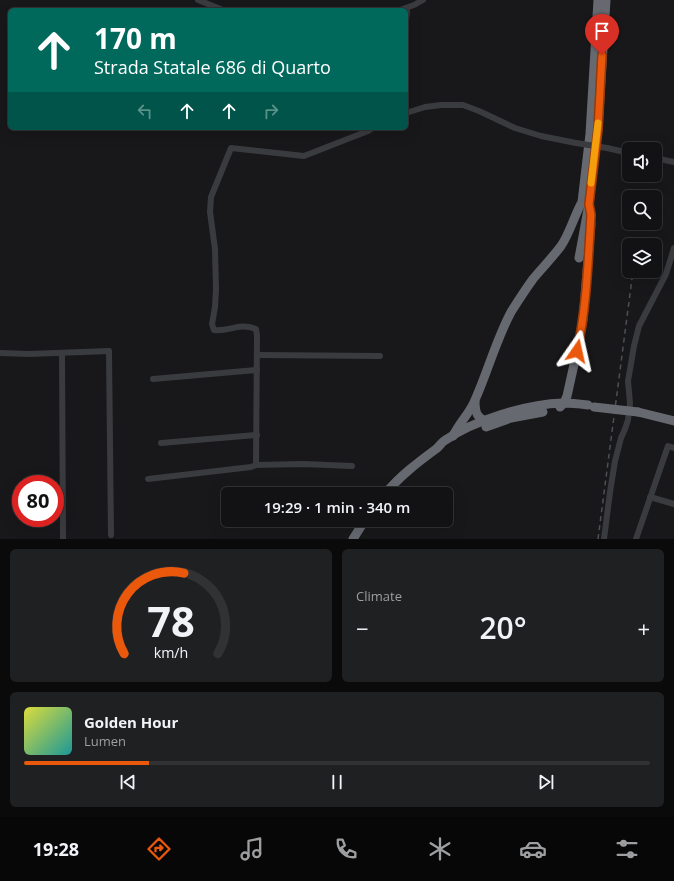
<!DOCTYPE html>
<meta charset="utf-8">
<style>
:root{--surface:#121214;--page:#1f2022;--text:#f1f3f6;--muted:#9c9ea0;--line:#313234;--accent:#ea580c}
body{margin:0;font-family:"Open Sans",sans-serif;background:var(--page);color:var(--text);height:100vh;display:flex;flex-direction:column;font-size:15px;white-space:nowrap}
*{box-sizing:border-box;margin:0}
p{font-size:13px;color:var(--muted)}
.icon{flex:none;width:22px;height:22px;fill:none;stroke:currentColor;stroke-width:2;stroke-linecap:round;stroke-linejoin:round}
.map{position:relative;height:539px;overflow:hidden}
.sheet{display:flex;flex-direction:column;gap:10px;padding:10px;background:#0a0a0b;flex:1}
.sheet>*{flex:none}
.hud{position:absolute;left:8px;top:8px;width:400px;height:122px;border-radius:6px;box-shadow:0 4px 16px #0002,0 0 0 1px var(--line);background:#00695c;color:#fff;overflow:hidden}
.controls{position:absolute;left:622px;top:142px;display:grid;gap:8px}
.controls a{display:grid;place-items:center;width:40px;height:40px;border-radius:6px;background:var(--surface);box-shadow:0 4px 16px #0002,0 0 0 1px var(--line);font-size:20px}
.speed{position:absolute;left:12px;top:475px;display:flex;gap:8px;font-size:20px;font-weight:700;text-align:center}
.speed>*{display:grid;place-content:center;width:52px;height:52px;border-radius:50%;background:var(--surface);box-shadow:0 4px 16px #0002,0 0 0 1px var(--line);line-height:1}
.speed .limit{border:6px solid #d22;background:#fff;color:#111}
.pin{position:absolute;display:grid;place-items:center;width:34px;height:34px;color:#fff;margin:-41px -17px;border-radius:50% 50% 50% 0;rotate:-45deg;box-shadow:0 0 4px #0007}
.pin .icon{rotate:45deg}
.me{position:absolute;width:44px;margin:-22px;rotate:11deg;stroke-linejoin:round;filter:drop-shadow(0 0 3px #0008)}
.turn{display:flex;align-items:center;gap:14px;height:84px;padding:0 20px;font-size:18px}
.turn .icon{width:52px;height:52px;stroke-width:2.5}
.turn b{display:block;font-size:28px;line-height:34px}
.lanes{display:flex;align-items:center;height:38px;padding:0 20px;background:#0003;justify-content:center;gap:20px;direction:ltr}
.lanes .off{opacity:.35}
.big{font-size:30px;font-weight:600;line-height:1.1}
.sheet .widget{flex:1;display:flex;flex-direction:column;justify-content:center;gap:6px;min-width:0;padding:0 14px;border-radius:6px;background:var(--page)}
.sheet .dial{align-items:center;gap:0}
.dial svg{height:104px;overflow:visible;fill:none;stroke:var(--line);stroke-width:7;stroke-linecap:round;text-anchor:middle}
.dial text{fill:var(--text);stroke:none}
.song{display:flex;align-items:center;gap:12px}
.cover{width:48px;height:48px;border-radius:6px;background:linear-gradient(135deg,hsl(60 70% 55%),hsl(180 70% 35%))}
.played{height:4px;border-radius:2px;background:linear-gradient(90deg,var(--accent) 20%,var(--line) 20%)}
.keys{display:flex;justify-content:space-around;direction:ltr}
.heat{display:flex;justify-content:space-between;align-items:center;font-size:22px;direction:ltr}
.sheet .tiles{flex:1;display:grid;gap:10px;grid-template-columns:1fr 1fr}
.widget:last-child{grid-column:span 2}
.trip{position:absolute;left:221px;top:487px;width:232px;height:40px;border-radius:6px;background:var(--surface);box-shadow:0 4px 16px #0002,0 0 0 1px var(--line);font-weight:600;line-height:40px;text-align:center}
.tabs{display:flex;height:64px;justify-content:space-around;align-items:center;background:#070708;color:var(--muted)}
.tabs .icon{width:28px;height:28px}
.tabs .on{color:var(--accent)}
.tabs b{font-size:18px;color:var(--text)}
.map>svg:first-child{display:block}
.lines{fill:none;stroke-linecap:round;stroke-linejoin:round}
.minor{stroke:#3a3b3f;stroke-width:6}
.highway{stroke:#666970;stroke-width:9}
.rail{stroke:#4d4f54;stroke-width:1.5;stroke-dasharray:5 4;stroke-linecap:butt}
.minor-bridge{stroke:#3a3b3f;stroke-width:6}
.highway-bridge{stroke:#666970;stroke-width:9}
.route-casing{stroke:#983908;stroke-width:10}
.route{stroke:#ea580c;stroke-width:7}
.slow{stroke:#f59e0b;stroke-width:7}
</style>
<div class="map">
<svg width="674" height="539" viewBox="0 0 674 539">
<rect width="100%" height="100%" fill="#18181a"/>
<g class="lines">
<g class="minor">
<polyline points="198,0 223,10"/>
<polyline points="400,10 414,5 423,0"/>
<polyline points="406,20 407,12"/>
<polyline points="406,113 425,107 441,105 463,105 479,111 515,128 541,136 576,143"/>
<polyline points="607,148 629,153"/>
<polyline points="655,158 674,162"/>
<polyline points="0,353 29,354 109,351 111,535"/>
<polyline points="62,353 63,539"/>
<polyline points="258,355 380,356"/>
<polyline points="153,379 257,370"/>
<polyline points="161,443 257,435"/>
<path d="M256 465 257 336 256 329C238 322 230 332 214 330L212 324 215 307 216 289 215 249 210 212 211 197 231 148 304 156 368 131 373 128"/>
<polyline points="148,479 251,467 256,465 303,464 352,466"/>
<polyline points="650,497 674,504"/>
<polyline points="604,539 610,492 615,461 621,438 625,429 628,420 630,403 628,381 634,346 639,326 666,274 674,248"/>
<polyline points="636,539 668,446 674,448"/>
</g>
<g class="highway">
<polyline points="579,258 589,204 598,129 606,0"/>
<path d="M475 401C475 413 477 419 489 422"/>
<polyline points="560,407 564,403 567,396 577,351 583,320 591,224"/>
<polyline points="638,412 674,421"/>
<polyline points="486,427 511,418 543,412"/>
<path d="M453 436C459 423 470 413 475 400 488 371 496 340 511 312 518 301 525 290 533 279 542 268 552 258 561 246 570 233 574 216 582 202L590 134 598 0"/>
<path d="M385 494C400 476 417 463 436 449 439 447 441 443 444 441 474 420 527 404 563 403 571 403 580 404 588 405"/>
<polyline points="353,539 365,520"/>
</g>
<polyline class="rail" points="598,539 633,271"/>
<polyline class="minor-bridge" points="576,143 607,148"/>
<polyline class="highway-bridge" points="594,407 638,412"/>
</g>
<g class="lines">
<defs>
<path id="route" d="M577 351C587 306 588 260 591 215L589 204 598 129 602 55"/>
</defs>
<use href="#route" class="route-casing"/>
<use href="#route" class="route"/>
<polyline class="slow" points="591,183 598,123"/>
</g>
</svg>
<div class="controls">
<a><svg class="icon" aria-label="sound" viewBox="0 0 24 24"><path d="M4 9h4l5-4v14l-5-4H4zM17 9q2 3 0 6"/></svg></a>
<a><svg class="icon" aria-label="search" viewBox="0 0 24 24"><circle cx="10" cy="10" r="6"/><path d="M15 15l6 6"/></svg></a>
<a><svg class="icon" aria-label="layers" viewBox="0 0 24 24"><path d="M12 4l9 5-9 5-9-5zM3 14l9 5 9-5"/></svg></a>
</div>
<div class="speed"><div class="limit">80</div></div>
<div class="pin" style="left:602px;top:55px;background:#d93025"><svg class="icon" aria-label="arrive" viewBox="0 0 24 24"><path d="M6 21V4h12l-3 4 3 4H6"/></svg></div>
<svg class="me" style="left:577px;top:351px" viewBox="-20 -20 40 40"><path d="M0-17L14 15 0 8-14 15z" fill="#ea580c" stroke="#fff" stroke-width="4"/></svg>
<div class="trip">19:29 · 1 min · 340 m</div>
<div class="hud">
<div class="turn"><svg class="icon" aria-label="ahead" viewBox="0 0 24 24"><path d="M12 20V5M6 11l6-6 6 6"/></svg><div><b>170 m</b>Strada Statale 686 di Quarto</div></div>
<div class="lanes"><svg class="icon off" aria-label="left" viewBox="0 0 24 24"><path d="M17 20v-9H6M10 6l-5 5 5 5"/></svg><svg class="icon" aria-label="ahead" viewBox="0 0 24 24"><path d="M12 20V5M6 11l6-6 6 6"/></svg><svg class="icon" aria-label="ahead" viewBox="0 0 24 24"><path d="M12 20V5M6 11l6-6 6 6"/></svg><svg class="icon off" aria-label="right" viewBox="0 0 24 24"><path d="M7 20v-9h11M14 6l5 5-5 5"/></svg></div>
</div>
</div>
<section class="sheet">
<div class="tiles">
<div class="widget dial"><svg viewBox="0 0 100 80">
<path d="M14 69A42 42 0 1 1 86 69"/>
<path d="M14 69A42 42 0 0 1 60 7" stroke="#ea580c"/>
<text x="50" y="56" font-size="32" font-weight="700">78</text>
<text x="50" y="72" font-size="11">km/h</text>
</svg></div>
<div class="widget"><p>Climate</p>
<div class="heat"><a>−</a><b class="big">20°</b><a>+</a></div>
</div>
<div class="widget">
<div class="song"><i class="cover"></i><div><b>Golden Hour</b><p>Lumen</p></div></div>
<div class="played"></div>
<div class="keys"><svg class="icon" aria-label="previous" viewBox="0 0 24 24"><path d="M18 5L8 12l10 7zM5 5v14"/></svg><svg class="icon" aria-label="pause" viewBox="0 0 24 24"><path d="M8 5v14M16 5v14"/></svg><svg class="icon" aria-label="next" viewBox="0 0 24 24"><path d="M6 5l10 7-10 7zM19 5v14"/></svg></div>
</div>
</div>
</section>
<nav class="tabs">
<b>19:28</b>
<svg class="icon on" aria-label="directions" viewBox="0 0 24 24"><path d="M12 3l9 9-9 9-9-9zM9 14v-3h6M13 9l2 2-2 2"/></svg>
<svg class="icon" aria-label="music" viewBox="0 0 24 24"><path d="M9 18V5l10-2v13"/><circle cx="6" cy="18" r="3"/><circle cx="16" cy="16" r="3"/></svg>
<svg class="icon" aria-label="phone" viewBox="0 0 24 24"><path d="M5 4h4l2 5-3 2q2 4 5 5l2-3 5 2v4C11 20 4 13 5 4z"/></svg>
<svg class="icon" aria-label="climate" viewBox="0 0 24 24"><path d="M12 3v18M4 7l16 10M4 17L20 7"/></svg>
<svg class="icon" aria-label="car" viewBox="0 0 24 24"><path d="M5 17H2v-5l4-1 3-4h7l3 4 3 1v5h-3M9 17h6M6 11h13"/><circle cx="7" cy="17" r="2"/><circle cx="17" cy="17" r="2"/></svg>
<svg class="icon" aria-label="filters" viewBox="0 0 24 24"><path d="M4 7h16M4 17h16"/><circle cx="9" cy="7" r="2"/><circle cx="15" cy="17" r="2"/></svg>
</nav>
